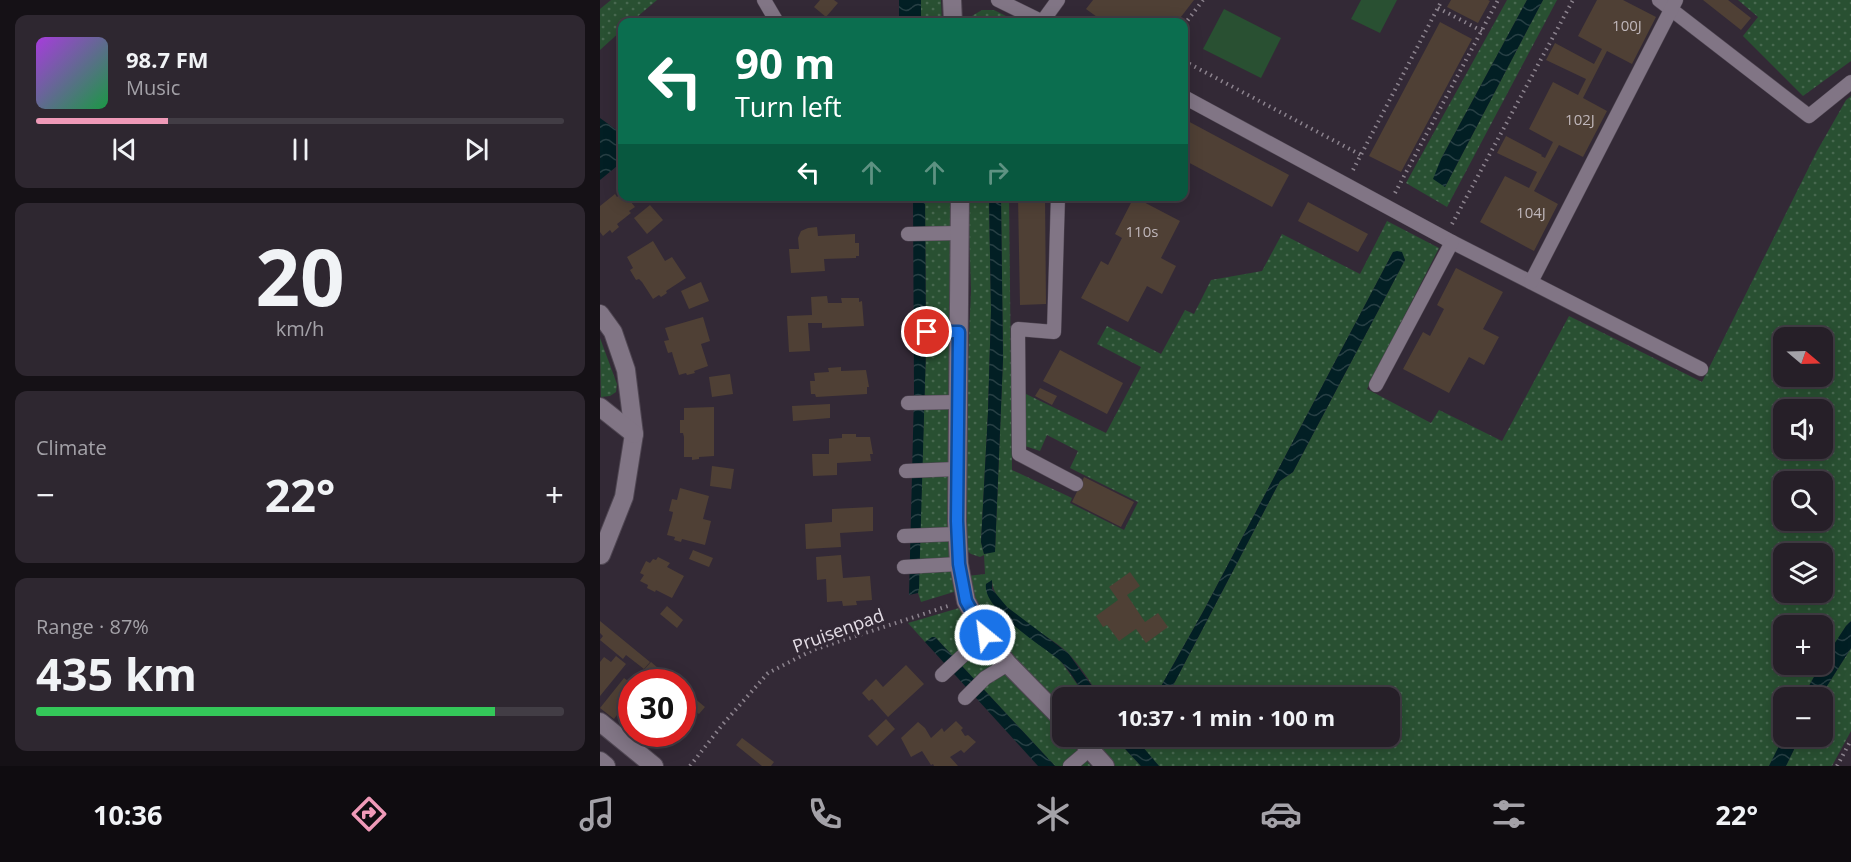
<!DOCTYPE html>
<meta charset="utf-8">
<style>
:root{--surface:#261f28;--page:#2e2730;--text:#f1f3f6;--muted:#a4a2a8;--line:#423d45;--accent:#ef9ab8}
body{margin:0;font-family:"Open Sans",sans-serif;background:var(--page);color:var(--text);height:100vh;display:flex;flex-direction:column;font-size:22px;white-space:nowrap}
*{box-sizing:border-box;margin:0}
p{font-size:20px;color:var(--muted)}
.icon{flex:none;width:33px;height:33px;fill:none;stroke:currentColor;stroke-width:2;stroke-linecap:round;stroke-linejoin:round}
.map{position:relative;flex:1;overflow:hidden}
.drawer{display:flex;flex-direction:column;gap:15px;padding:15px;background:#151116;width:600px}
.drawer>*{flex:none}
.guide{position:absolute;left:18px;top:18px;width:570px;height:183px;border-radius:12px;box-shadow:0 3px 15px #0003,0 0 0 2px var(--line);background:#0b6e4f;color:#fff;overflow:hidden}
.needle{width:39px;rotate:109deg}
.controls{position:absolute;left:1173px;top:327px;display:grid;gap:12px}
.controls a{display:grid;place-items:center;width:60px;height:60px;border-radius:12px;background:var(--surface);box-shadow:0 3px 15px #0003,0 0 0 2px var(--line);font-size:30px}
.speed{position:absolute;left:18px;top:669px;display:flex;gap:12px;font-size:30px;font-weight:700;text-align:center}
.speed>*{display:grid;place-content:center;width:78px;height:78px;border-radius:50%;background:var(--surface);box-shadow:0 3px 15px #0003,0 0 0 2px var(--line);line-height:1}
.speed .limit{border:9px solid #d22;background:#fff;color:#111}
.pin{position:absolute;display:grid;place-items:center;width:51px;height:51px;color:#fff;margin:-26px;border:3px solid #fff;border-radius:50%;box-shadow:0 2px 6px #0007}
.me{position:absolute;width:66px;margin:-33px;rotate:331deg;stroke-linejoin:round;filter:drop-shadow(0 0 4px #0008)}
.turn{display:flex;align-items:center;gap:21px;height:126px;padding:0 18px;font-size:27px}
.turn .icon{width:78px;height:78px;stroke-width:2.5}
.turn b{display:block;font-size:42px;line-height:51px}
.lanes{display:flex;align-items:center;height:57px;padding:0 18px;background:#0003;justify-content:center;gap:30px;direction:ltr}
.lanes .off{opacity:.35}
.big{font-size:45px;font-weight:700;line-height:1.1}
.drawer .widget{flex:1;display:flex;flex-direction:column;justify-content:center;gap:9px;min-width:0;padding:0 21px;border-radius:12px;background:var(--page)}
.drawer .dial{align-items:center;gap:0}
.dial b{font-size:78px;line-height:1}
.song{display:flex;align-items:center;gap:18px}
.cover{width:72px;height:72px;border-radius:9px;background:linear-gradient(135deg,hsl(280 70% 55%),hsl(140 70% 35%))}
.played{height:6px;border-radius:3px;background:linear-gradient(90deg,var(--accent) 25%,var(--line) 25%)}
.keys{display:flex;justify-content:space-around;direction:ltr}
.heat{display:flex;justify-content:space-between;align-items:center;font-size:33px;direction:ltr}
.charge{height:9px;border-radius:4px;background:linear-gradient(90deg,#34c759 87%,var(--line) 0)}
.trip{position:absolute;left:452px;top:687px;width:348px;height:60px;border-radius:12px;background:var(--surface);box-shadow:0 3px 15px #0003,0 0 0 2px var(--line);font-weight:700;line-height:60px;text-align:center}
.tabs{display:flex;height:96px;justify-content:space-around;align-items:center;background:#0f0c10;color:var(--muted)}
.tabs .icon{width:42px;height:42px}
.tabs .on{color:var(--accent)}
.tabs b{font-size:27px;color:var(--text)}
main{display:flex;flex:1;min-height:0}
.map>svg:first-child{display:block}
.grass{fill:url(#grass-dots);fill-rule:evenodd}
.park{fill:#295032}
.water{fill:url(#water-waves)}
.building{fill:#4f4035}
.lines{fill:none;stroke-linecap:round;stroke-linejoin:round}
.lane-casing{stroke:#4f4652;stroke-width:15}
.street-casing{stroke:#4f4652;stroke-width:20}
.path{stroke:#8c838e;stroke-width:4;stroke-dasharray:1.5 4.5;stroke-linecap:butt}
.lane{stroke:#817585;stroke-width:14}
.street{stroke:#817585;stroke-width:18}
.route-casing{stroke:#114b97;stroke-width:15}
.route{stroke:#1a73e8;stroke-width:10}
.labels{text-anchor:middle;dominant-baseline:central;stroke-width:6;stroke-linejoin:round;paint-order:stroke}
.number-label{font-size:15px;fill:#bfb6ba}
.street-label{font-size:18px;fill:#e4dde6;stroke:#332936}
</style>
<main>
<section class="drawer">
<div class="widget">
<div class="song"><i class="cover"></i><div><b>98.7 FM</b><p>Music</p></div></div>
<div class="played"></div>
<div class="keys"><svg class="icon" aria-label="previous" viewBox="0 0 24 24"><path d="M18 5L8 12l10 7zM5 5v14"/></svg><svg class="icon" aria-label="pause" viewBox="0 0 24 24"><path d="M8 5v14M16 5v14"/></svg><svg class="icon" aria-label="next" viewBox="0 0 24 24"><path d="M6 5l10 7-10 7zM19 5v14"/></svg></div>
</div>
<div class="widget dial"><b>20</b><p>km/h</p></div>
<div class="widget"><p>Climate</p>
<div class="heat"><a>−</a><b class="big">22°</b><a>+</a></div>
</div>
<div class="widget"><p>Range · 87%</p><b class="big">435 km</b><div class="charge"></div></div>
</section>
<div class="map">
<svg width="1251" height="766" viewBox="0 0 1251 766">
<defs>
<pattern id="grass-dots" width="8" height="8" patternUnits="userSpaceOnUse" patternTransform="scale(1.5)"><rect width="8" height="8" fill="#295032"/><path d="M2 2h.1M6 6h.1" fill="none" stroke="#486950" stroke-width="1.8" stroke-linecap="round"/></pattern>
<pattern id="water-waves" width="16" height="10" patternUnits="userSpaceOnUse" patternTransform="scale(1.5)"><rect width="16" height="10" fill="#021f24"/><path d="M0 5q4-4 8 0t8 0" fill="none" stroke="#273f44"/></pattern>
</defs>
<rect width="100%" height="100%" fill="#332936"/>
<g class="grass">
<polygon points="11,0 57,0 31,22 22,22 22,30 0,50 0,9"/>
<polygon points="321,0 341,0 342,22 321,22"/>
<polygon points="907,0 927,0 841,159 845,187 943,0 957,0 847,207 806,183"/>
<polygon points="1138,0 1251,0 1251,61 1203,96 1143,36 1158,17"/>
<polygon points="382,10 394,10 418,22 363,22 365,20"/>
<path d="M1251 96V621L1246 626 1223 662 1222 626H1184V664L1221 665 1203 697 1184 698V737L1169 766H559L541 746 547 736H789V698L567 697 680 481 693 472 805 260 802 253 793 252 604 610 555 697H500C490 682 480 665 467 652 448 634 393 609 392 581L386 584 397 611 460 660 486 697 462 698V711L421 669 377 611 367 576 385 574 384 555 380 557 371 554 363 547 362 504 371 290 368 197H389L391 311 388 412 381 542 384 554 395 551 403 359 401 197H409L412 470 472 498 470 503 524 530 538 502 470 468 478 451 447 435 440 451 425 446 424 393 506 433 541 367 497 344 507 326 561 354 585 310 594 314 611 280 662 271 682 234 760 274 787 221 839 248 767 389 831 423 839 410 902 441 969 316 1102 382 1217 151 1246 100ZM1184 338H1222V376H1184ZM1184 410H1222V448H1184ZM1184 482H1222V520H1184ZM1184 554H1222V592H1184Z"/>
<polygon points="325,197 352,197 349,561 357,591 321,602 318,593 326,348"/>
<polygon points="0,338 17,384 16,392 10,396 1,397"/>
<polygon points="359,608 380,642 462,733 462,736 465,737 491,766 455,766 335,637 325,642 308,623"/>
<polygon points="1251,648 1251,731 1232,766 1186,766 1200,737 1222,736 1222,698 1220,697"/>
<polygon points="487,737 514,737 541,766 514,766"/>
</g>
<g class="park">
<polygon points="761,0 797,0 780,33 751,19"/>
<polygon points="624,9 681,38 661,78 603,49"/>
</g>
<g class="water">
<rect x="299" y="0" width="22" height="22"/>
<polygon points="927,0 943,0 845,187 833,179 841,159"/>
<polygon points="0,118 22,134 22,162 0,180"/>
<polygon points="325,196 326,348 319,588 318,593 309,595 314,394 313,197"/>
<polygon points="389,197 401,197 403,359 395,552 384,554 381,542 388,412 391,311"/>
<polygon points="797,251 802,252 805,260 693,472 680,481 567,697 555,697 604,610 793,252"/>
<path d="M392 580V589L407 607 468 653 500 697H486C478 686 469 668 458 659 440 644 382 609 386 584Z"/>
<path d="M1251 621V648L1220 697H1203C1216 672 1230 650 1246 626Z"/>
<polygon points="332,637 335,637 455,766 438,766 325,642"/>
<polygon points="1184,736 1200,737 1186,766 1169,766"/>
<polygon points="514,737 547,737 542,746 559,766 541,766"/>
</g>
<g class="building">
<polygon points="220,0 234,0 238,3 226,17 214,7"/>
<polygon points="493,0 594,0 577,22 504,22 486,9"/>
<polygon points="851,0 888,0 890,1 878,23 847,7"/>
<polygon points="997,0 1023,0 1056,17 1032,64 1007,51 983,98 1007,111 983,157 959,145 934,191 958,204 934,251 880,222 905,176 929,188 937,172 897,153 906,136 942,155 941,156 945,158 953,142 929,129 953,82 978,95 986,79 946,60 955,43 994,64 1002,49 978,36"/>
<polygon points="1103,0 1128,0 1151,18 1141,30"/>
<polygon points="840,22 872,39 801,172 769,156"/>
<polygon points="584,119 689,175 672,207 584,160"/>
<polygon points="22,193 22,196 26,196 35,207 29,211 31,213 17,224 19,227 12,233 10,230 3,236 0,232 0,206 15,194 17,197"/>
<polygon points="418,196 445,196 446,304 420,305"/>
<polygon points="534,197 580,221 561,258 576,266 562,294 547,286 528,322 481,298 501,261 508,265 522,238 515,234"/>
<polygon points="708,202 768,234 758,252 698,221"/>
<polygon points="50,205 63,220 47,234 34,218"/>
<polygon points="217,227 218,236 255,234 255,243 259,243 259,256 256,256 256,258 224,259 225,271 191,273 189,249 199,249 198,238 201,231 208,228"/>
<polygon points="53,241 65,261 72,257 86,278 66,291 67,293 61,297 59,295 53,299 42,282 39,279 36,280 30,270 33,268 27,257"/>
<polygon points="856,268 903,292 883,329 899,337 884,365 869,357 849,393 803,369 823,332 830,336 844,309 837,305"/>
<polygon points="101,282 109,301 89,309 81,291"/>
<polygon points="227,296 228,303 242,303 241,298 259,298 259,302 262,301 264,326 222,328 222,323 208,323 210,351 189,352 187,316 212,315 211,297"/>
<polygon points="103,317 110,341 101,344 108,366 94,371 95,373 87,375 86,373 79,375 73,356 72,352 68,353 64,341 69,340 65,328"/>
<polygon points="460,350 523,383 507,414 443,381"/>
<polygon points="241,367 241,371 266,370 269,387 267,387 267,394 216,397 215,394 211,394 210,381 215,381 214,373 229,372 228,368"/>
<polygon points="130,374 133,394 112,397 109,377"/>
<polygon points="440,388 457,396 452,405 435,396"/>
<polygon points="230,404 230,418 193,421 192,406"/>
<polygon points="114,407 114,456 99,457 99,459 92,460 92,457 84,457 84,437 83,433 80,433 80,420 84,420 84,408"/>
<polygon points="242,434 256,434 256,437 270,437 273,454 270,454 271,461 237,463 237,475 213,476 212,454 229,454 229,439 242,438"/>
<polygon points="112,466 134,469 131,489 110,486"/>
<polygon points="484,477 534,502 521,527 472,502"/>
<polygon points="80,488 109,496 103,519 111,521 105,545 82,539 81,542 74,540 75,537 67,535 72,517 73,512 69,511 72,499 77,500"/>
<polygon points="273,507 273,531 240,533 241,547 206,549 205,524 232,522 232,509"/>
<polygon points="93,550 113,558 109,567 89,559"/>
<polygon points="241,555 243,578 270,576 272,600 256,601 257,605 243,606 242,601 227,602 226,579 217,580 216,557"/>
<polygon points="58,557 70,563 67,567 84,576 72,598 56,590 55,592 47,588 48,585 40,581 44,575 40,573 46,561 50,563 53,559 56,560"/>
<polygon points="530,572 540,586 527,595 545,622 558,613 568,627 546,643 536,629 519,641 507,625 503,627 496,616 518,600 509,587"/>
<polygon points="67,606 83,620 77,628 60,614"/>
<polygon points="0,621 50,662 44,669 26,655 23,659 0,640 3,636 0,633"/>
<polygon points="16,656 26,664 0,696 0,662 4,657 11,662"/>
<polygon points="51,662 73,681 76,682 53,682 41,673"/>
<polygon points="306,665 324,684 288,717 272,699 269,701 262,693 276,679 283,687"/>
<polygon points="24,678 32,684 32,716 28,720 19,712 14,719 0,708"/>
<polygon points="82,688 105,707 99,714 89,707 86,710 82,707"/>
<polygon points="286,719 295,729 277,746 268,736"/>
<polygon points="356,721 363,728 361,730 365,736 368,735 376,742 364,753 361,750 350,757 358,766 334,766 333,764 331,765 322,751 311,757 301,738 318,722 325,728 331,738 342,728 344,732"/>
<polygon points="31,734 61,734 49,748"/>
<polygon points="142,738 174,762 171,766 162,766 136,745"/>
</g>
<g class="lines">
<defs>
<g id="lane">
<polyline points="164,0 177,22"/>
<polyline points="398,0 443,22"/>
<polyline points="1059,0 1209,116 1251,82"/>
<polyline points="442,22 458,0"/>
<polyline points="584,97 852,242 1101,369"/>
<polyline points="458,196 454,332 418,329 419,454 476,484"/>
<polyline points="308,234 361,233"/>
<polyline points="931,282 1076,0"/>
<polyline points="308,334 359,332"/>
<polyline points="776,385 852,242"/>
<polyline points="308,403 358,402"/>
<polyline points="306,471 357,469"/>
<polyline points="304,536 357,534"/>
<polyline points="304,567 359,564"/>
<polyline points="342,675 385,635"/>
<polyline points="365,698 385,678 408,664"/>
<polyline points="470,766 490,749"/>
</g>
<g id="street">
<polyline points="352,0 353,22"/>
<polyline points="360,196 357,521 359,564 366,601 385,635 408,664 462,719"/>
<polyline points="0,314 13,332 26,370 34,434 24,497 1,555"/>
<polyline points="0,407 34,434"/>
<polyline points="0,722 54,766"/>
<polyline points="478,736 505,766"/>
<polyline points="0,761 6,766"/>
</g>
</defs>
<use href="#lane" class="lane-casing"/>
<use href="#street" class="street-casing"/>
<g class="path">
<polyline points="838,8 882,31"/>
<polyline points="584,25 603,0"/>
<polyline points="584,61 761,155"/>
<polyline points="753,170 842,0"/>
<polyline points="795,193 898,0"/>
<polyline points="852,224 973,0"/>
<polyline points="90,766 123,724 168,673 213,650 348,606"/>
<polyline points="1237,766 1251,740"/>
</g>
<use href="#lane" class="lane"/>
<use href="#street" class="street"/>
</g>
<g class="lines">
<defs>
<polyline id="route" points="327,332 359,332 357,521 359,564 366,601 385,635"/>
</defs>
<use href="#route" class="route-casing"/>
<use href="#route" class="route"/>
</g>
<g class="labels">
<g class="number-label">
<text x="1027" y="25">100J</text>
<text x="980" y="119">102J</text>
<text x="931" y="212">104J</text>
<text x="542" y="231">110s</text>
</g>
<g class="street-label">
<text transform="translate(238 630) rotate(-20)">Pruisenpad</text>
</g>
</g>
</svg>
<div class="controls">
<a><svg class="needle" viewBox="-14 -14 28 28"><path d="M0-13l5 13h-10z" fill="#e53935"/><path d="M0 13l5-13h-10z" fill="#a4a2a8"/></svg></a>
<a><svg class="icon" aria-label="sound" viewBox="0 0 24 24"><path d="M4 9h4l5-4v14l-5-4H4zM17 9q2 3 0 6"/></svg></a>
<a><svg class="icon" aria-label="search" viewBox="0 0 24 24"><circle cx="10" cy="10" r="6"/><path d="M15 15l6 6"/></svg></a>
<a><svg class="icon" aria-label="layers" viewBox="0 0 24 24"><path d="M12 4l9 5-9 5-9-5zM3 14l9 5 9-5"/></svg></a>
<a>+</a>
<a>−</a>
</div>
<div class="speed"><div class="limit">30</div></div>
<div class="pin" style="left:327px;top:332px;background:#d93025"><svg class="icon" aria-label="arrive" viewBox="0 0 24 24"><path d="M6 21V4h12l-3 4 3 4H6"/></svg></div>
<svg class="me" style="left:385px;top:635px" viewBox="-20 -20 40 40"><circle r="17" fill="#1a73e8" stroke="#fff" stroke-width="3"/><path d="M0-11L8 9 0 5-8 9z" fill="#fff"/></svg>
<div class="trip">10:37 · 1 min · 100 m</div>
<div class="guide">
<div class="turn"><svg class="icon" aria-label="left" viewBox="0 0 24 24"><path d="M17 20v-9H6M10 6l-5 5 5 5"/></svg><div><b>90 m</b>Turn left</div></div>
<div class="lanes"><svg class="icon" aria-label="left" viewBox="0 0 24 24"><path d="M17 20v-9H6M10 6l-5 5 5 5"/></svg><svg class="icon off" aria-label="ahead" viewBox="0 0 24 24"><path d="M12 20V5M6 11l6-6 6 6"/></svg><svg class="icon off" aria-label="ahead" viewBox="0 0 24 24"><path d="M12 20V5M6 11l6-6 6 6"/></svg><svg class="icon off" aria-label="right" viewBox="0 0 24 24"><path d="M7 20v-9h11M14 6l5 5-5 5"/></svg></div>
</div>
</div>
</main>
<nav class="tabs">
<b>10:36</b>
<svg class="icon on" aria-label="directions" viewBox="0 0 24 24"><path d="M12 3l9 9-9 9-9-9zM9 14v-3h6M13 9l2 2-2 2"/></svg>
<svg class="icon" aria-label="music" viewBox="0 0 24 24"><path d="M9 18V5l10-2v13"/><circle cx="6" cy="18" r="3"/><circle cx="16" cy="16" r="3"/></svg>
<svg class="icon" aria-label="phone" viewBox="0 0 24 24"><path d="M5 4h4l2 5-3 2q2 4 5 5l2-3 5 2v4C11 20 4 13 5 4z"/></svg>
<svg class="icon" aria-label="climate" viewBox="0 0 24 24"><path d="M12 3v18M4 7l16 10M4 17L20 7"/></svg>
<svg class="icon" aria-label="car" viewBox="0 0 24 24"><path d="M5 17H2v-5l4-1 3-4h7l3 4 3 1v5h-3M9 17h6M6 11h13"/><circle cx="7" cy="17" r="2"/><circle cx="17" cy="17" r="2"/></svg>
<svg class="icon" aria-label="filters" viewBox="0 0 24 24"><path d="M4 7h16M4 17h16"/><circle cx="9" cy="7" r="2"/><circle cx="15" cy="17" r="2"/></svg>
<b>22°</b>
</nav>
